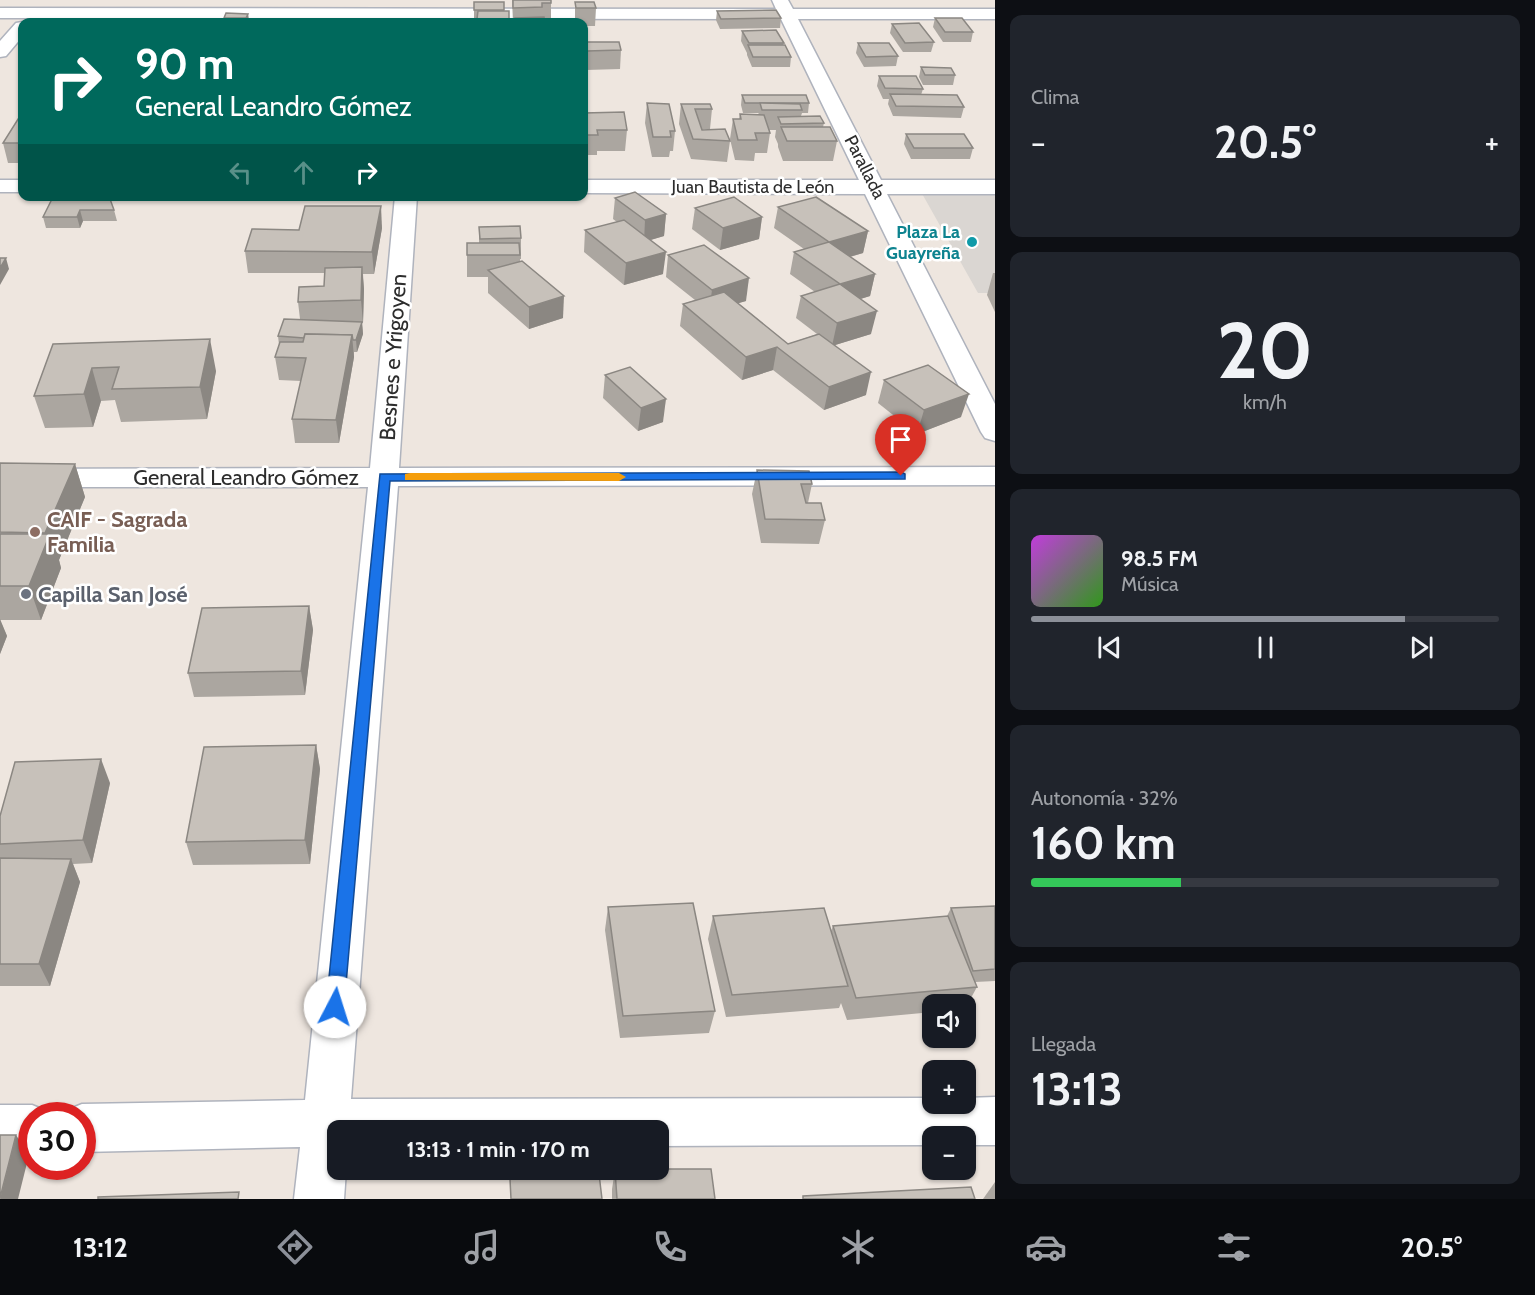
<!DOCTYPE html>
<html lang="es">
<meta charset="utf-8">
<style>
:root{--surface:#171b24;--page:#20242c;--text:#f1f3f6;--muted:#9ea1a6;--line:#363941;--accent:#8c9099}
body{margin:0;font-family:Cabin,sans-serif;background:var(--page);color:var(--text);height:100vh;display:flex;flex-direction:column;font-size:22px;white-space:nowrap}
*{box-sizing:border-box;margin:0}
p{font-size:20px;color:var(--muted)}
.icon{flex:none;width:33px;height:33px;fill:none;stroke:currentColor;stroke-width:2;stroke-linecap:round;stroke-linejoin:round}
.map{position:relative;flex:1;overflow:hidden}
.panel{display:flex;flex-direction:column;gap:15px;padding:15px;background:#0d0f14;width:540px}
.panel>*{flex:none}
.top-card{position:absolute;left:18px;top:18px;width:570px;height:183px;border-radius:12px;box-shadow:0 2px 4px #0004;background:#00695c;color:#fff;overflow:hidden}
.tools{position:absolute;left:922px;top:994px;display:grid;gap:12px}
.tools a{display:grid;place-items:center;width:54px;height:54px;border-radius:12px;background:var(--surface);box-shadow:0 2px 4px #0004;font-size:30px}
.speed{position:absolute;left:18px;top:1102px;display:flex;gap:12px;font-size:30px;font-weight:700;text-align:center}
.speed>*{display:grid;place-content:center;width:78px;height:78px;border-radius:50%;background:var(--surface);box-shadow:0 2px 4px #0004;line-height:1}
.speed .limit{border:9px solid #d22;background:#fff;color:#111}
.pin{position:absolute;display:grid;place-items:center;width:51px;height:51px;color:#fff;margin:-62px -26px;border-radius:50% 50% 50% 0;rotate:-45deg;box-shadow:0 0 6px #0007}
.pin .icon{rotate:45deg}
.me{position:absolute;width:66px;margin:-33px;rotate:5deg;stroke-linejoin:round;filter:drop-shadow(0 0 4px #0008)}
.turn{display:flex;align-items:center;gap:21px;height:126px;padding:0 18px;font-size:27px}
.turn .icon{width:78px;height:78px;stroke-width:2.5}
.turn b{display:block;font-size:42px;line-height:51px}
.lanes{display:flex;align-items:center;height:57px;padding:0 18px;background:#0003;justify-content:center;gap:30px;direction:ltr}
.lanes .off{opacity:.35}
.big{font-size:45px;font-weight:800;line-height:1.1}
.panel .tile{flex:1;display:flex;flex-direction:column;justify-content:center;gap:9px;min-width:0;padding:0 21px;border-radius:12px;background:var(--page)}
.panel .dial{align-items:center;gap:0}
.dial b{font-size:78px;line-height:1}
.song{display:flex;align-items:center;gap:18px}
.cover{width:72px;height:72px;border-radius:9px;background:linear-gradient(135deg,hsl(290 70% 55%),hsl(110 70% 35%))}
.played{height:6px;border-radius:3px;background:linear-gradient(90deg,var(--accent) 80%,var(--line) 80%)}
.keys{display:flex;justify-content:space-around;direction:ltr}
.heat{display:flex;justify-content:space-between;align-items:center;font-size:33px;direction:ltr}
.charge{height:9px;border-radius:4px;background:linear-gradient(90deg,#34c759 32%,var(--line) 0)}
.trip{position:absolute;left:327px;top:1120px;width:342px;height:60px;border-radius:12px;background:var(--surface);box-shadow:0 2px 4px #0004;font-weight:800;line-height:60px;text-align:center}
.menu{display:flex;height:96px;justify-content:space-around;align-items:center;background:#090b0e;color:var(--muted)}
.menu .icon{width:42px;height:42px}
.menu .active{color:var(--accent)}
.menu b{font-size:27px;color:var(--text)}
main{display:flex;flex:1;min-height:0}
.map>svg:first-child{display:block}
.plaza{fill:#dad6d2}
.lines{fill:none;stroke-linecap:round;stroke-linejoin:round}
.street-casing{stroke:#afb3bd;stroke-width:3}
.street{fill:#fff;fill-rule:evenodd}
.wall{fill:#aba6a0}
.shaded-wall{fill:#8b8782}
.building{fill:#c7c1ba;stroke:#8b8782;stroke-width:1.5}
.route{fill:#1a73e8;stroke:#114b97;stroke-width:1.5}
.slow{fill:#f59e0b}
.culture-dot{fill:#0f9aa8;stroke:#fff;stroke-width:2}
.education-dot{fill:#8d6e63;stroke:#fff;stroke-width:2}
.worship-dot{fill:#6b7280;stroke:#fff;stroke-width:2}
.labels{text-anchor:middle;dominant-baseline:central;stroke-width:5;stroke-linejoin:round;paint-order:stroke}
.far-street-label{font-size:18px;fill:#2d2d2d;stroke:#fff}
.far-culture-label{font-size:18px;font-weight:bold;fill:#0d838f;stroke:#fff;text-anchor:end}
.street-label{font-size:22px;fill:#2d2d2d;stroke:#fff}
.education-label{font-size:22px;font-weight:bold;fill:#785e54;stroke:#fff;text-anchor:start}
.worship-label{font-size:22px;font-weight:bold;fill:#5b616d;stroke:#fff;text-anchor:start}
</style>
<main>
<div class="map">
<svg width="995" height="1199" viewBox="0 0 995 1199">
<rect width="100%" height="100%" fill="#eee6df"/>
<polygon class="plaza" points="920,190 995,190 995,293 978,293"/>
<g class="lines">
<defs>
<g id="street">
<polygon points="772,0 788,0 793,9 995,9 995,19 798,19 881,180 995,180 995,194 887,194 995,404 995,441 985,438 981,432 865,194 584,193 584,180 859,180 781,19 0,18 0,8 776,9"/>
<polygon points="22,22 25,22 22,22 22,37 6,56 0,57 0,41 16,23"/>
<rect x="0" y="180" width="22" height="12"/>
<polygon points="395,196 417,196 399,468 995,467 995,485 398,486 351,1099 933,1098 933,1104 966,1104 966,1098 995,1097 995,1145 966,1145 966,1137 933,1137 933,1145 658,1146 658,1131 338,1131 338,1170 346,1170 344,1199 294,1199 300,1147 82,1152 82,1116 63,1116 65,1111 82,1104 305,1100 368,487 0,487 0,469 370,468"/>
<polygon points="0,1105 32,1105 49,1112 50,1116 32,1116 32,1153 0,1153"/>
</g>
</defs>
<use href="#street" class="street-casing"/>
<use href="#street" class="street"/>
</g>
<g class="wall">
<polygon points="512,0 551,3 551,21 545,21 545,22 513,22"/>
<polygon points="504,2 504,11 509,11 509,22 474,22 474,10"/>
<polygon points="575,2 596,8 595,26 584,26 584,22 575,22"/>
<polygon points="717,11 781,18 780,28 720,29 716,20"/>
<polygon points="248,14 249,22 220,22 224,22 224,18"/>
<polygon points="935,18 973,32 971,42 943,42 933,27"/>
<polygon points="892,24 934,42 931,52 903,52 890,33"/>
<polygon points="742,31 784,43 783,45 791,57 790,67 752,67 747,55 747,53 741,41"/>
<polygon points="585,42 621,50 620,69 586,70 584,61"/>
<polygon points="858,43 898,56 896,66 864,67 856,53"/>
<polygon points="921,67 955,75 953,85 923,85 919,77"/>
<polygon points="879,76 923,89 921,95 964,107 961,118 893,116 888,104 889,99 883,99 877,86"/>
<polygon points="742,95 809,103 808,113 802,113 801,116 824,123 823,127 837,141 833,161 783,161 778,147 778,144 775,137 776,130 769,130 770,133 767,153 755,153 754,161 735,160 730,139 733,119 739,119 740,114 758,114 759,113 743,113 741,105"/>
<polygon points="647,103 675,131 673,151 670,151 669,157 652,157 645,123"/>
<polygon points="681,104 712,109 710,129 702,129 730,141 727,162 691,159 679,124"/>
<polygon points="584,113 627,130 625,151 597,151 597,155 584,155"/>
<polygon points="22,116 22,163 8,163 3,143"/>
<polygon points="906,134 973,148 970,159 911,159 904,144"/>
<polygon points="615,198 666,214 664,236 650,240 663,274 624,285 584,252 585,230 617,222 613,219"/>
<polygon points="52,199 114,210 117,221 83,221 80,228 46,228 43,217"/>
<polygon points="778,207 868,231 863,253 850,257 875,274 870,296 860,299 871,334 835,345 866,395 824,410 773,370 742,380 680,326 683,304 695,300 666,277 668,255 746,301 738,303 788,344 817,334 796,318 801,296 815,292 790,274 794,252 804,249 774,228"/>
<polygon points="695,208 762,217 759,239 720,250 692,229"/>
<polygon points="479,227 521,238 521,259 520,259 520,261 563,318 529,329 488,293 488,277 467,277 467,243 479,243"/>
<polygon points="382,228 374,274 363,274 364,289 363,323 362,323 363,334 357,352 354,352 354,357 339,443 295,443 292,419 301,381 279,380 275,357 279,345 278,336 300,319 298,302 324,286 325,273 248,273 245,251 299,230"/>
<polygon points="993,273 995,273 995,312 987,295"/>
<polygon points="53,344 216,371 207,419 121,422 115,400 101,401 93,427 45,428 34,396"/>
<polygon points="605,375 663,422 638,431 603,398"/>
<polygon points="884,380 961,417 917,434 878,403"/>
<polygon points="0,463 75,464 85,497 59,560 61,568 41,620 0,620 7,636 0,654"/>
<polygon points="757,470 812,484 808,503 825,520 819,544 761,543 752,494"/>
<polygon points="309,606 313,630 305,695 194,697 188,673"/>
<polygon points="316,745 320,769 310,864 193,865 186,842"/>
<polygon points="110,783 92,863 73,864 80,882 50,986 0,986 0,816"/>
<polygon points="995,906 995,981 975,982 977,987 966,1007 966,1005 933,1005 933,1012 847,1020 841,1003 839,1008 726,1017 708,939 713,916 831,931 833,926 947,916 951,908"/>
<polygon points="608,907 715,1011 709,1033 620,1038 605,930"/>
<polygon points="615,1170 715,1199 612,1199 612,1189"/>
<polygon points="995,1182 995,1199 983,1199"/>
</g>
<g class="shaded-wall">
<polygon points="248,14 249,22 246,22 246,18"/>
<polygon points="381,206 382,228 374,274 372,252"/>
<polygon points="80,210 83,221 80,228 77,217"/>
<polygon points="666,214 664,236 644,242 645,220"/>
<polygon points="762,217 759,239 720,250 723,228"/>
<polygon points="868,231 863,253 824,264 829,242"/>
<polygon points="666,252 663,274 624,285 626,263"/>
<polygon points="6,258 9,269 0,285 0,268"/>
<polygon points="362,267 364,289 363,323 361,300"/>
<polygon points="875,274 870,296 835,307 840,284"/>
<polygon points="749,278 746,301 709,312 712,290"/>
<polygon points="564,296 563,318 529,329 529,307"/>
<polygon points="877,311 871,334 832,346 837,323"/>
<polygon points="362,322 363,334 357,352 356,340"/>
<polygon points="352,335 354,357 339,443 336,420"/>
<polygon points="210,339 216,371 207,419 200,387"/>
<polygon points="777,347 773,370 742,380 746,357"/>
<polygon points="92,368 101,401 93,427 84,394"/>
<polygon points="871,372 866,395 824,410 829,387"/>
<polygon points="969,394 961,417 917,434 924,410"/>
<polygon points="666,399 663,422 638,431 641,408"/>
<polygon points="75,464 85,497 59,560 61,568 41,620 29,586 48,540 45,533"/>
<polygon points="309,606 313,630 305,695 301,671"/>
<polygon points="0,619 7,636 0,654"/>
<polygon points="316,745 320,769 310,864 305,840"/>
<polygon points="101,759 110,783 92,863 83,840"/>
<polygon points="71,859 80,882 50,986 39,964"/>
<polygon points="16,1135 29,1155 18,1199 0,1199"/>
</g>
<g class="building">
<polygon points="513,0 551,0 551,3 542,3 542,7 513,8"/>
<rect x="474" y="2" width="30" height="8"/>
<polygon points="575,2 594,2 596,8 576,8"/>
<polygon points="776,10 781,18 721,19 717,11"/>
<polygon points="478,11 509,11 509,19 477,19"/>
<polygon points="226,13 248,14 246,18 224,18"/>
<polygon points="544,17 545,22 515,22 515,18"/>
<polygon points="935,18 962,18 973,32 945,32"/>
<polygon points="919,23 934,42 905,43 892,24"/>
<polygon points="776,30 784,43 749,43 742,31"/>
<polygon points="585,42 619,42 621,50 587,51"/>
<polygon points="858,43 889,43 898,56 866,57"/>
<polygon points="748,45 785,45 791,57 753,57"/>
<polygon points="921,67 951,68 955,75 925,75"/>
<polygon points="879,76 916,76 923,89 885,88"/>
<polygon points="890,94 957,95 964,107 896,106"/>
<polygon points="742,95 806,95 809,103 745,103"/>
<polygon points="647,103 669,104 675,131 670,131 671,137 653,137"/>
<polygon points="760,103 800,104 802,110 762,110"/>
<polygon points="681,104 710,104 712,109 695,109 702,130 725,129 730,141 693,139"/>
<polygon points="624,112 627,130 597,130 598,135 584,135 584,113"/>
<polygon points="740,114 764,115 770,133 755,133 757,140 738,140 733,119 741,119"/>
<polygon points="20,116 22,116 22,143 3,143"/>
<polygon points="820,116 824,123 781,124 778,117"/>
<polygon points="781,127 830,127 837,141 787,141"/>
<polygon points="906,134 964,134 973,148 914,148"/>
<polygon points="635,192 666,214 645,220 615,198"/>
<polygon points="734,197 762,217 723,228 695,208"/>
<polygon points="816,197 868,231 829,242 875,274 840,284 877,311 837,323 801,296 840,284 794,252 829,242 778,207"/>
<polygon points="52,199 110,199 114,210 80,210 77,217 43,217"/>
<polygon points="305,206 381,206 372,252 245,251 252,229 299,230"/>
<polygon points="624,220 666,252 626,263 585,230"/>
<polygon points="520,226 521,238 480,239 479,227"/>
<polygon points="467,243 519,243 520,255 467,255"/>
<polygon points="704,245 749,278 712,290 668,255"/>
<polygon points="0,258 6,258 0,268"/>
<polygon points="522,261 564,296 529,307 488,270"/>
<polygon points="362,267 361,300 298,302 299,287 324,286 325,268"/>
<polygon points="724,292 788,344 819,334 871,372 829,387 777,347 746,357 683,304"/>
<polygon points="284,319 362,322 356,340 353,340 352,335 305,334 304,338 278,336"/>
<polygon points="305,334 352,335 336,420 292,419 306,358 275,357 280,342 303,342"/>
<polygon points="210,339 200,387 112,389 119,367 92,368 84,394 34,396 53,344"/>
<polygon points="928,365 969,394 924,410 884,380"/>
<polygon points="630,367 666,399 641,408 605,375"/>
<polygon points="0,463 75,464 45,533 0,532"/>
<polygon points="757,470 809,471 812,484 801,484 806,503 821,503 825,520 765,519"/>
<polygon points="0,534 50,534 29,586 0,586"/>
<polygon points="309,606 301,671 188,673 202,608"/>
<polygon points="316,745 305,840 186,842 204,747"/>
<polygon points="101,759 83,840 0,844 0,816 15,762"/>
<polygon points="0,858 71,859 39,964 0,964"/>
<polygon points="693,903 715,1011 623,1016 608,907"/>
<polygon points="995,906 995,969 973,971 951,908"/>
<polygon points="824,908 848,986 732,995 713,916"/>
<polygon points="948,916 977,987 856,998 833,926"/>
<polygon points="0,1135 16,1135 0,1198"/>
<polygon points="658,1169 711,1169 715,1199 617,1199 615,1170 658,1170"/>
<polygon points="599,1174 602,1199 511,1199 510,1179"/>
<polygon points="971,1187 975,1199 803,1199 803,1196"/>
<polygon points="239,1192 238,1199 98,1199 98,1197"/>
</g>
<polygon class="route" points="901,472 905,474 905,479 390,481 344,1007 342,1013 335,1016 329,1013 326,1007 380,474"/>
<polygon class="slow" points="410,473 619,473 626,477 619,481 405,480 405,474"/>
<circle class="culture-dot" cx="972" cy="242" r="6"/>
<circle class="education-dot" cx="35" cy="532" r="6"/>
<circle class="worship-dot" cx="26" cy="594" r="6"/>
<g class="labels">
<g class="far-street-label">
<text transform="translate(865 167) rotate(63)">Parallada</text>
<text x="753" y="187">Juan Bautista de León</text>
</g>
<g class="far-culture-label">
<text x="960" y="232">Plaza La<tspan x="960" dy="21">Guayreña</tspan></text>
</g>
<g class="street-label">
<text transform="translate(393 357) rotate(-86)">Besnes e Yrigoyen</text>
<text x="246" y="477">General Leandro Gómez</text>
</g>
<g class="education-label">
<text x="47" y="519">CAIF - Sagrada<tspan x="47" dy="25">Familia</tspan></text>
</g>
<g class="worship-label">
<text x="38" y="594">Capilla San José</text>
</g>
</g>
</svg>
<div class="tools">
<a><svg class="icon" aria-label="sound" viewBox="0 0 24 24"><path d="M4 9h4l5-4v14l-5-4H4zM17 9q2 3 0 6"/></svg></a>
<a>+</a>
<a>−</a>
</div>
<div class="speed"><div class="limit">30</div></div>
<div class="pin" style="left:901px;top:476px;background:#d93025"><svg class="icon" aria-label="arrive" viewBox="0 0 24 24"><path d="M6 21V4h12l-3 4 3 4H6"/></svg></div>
<svg class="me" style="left:335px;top:1007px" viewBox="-20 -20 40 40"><circle r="19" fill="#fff"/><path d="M0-13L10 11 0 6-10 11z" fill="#1a73e8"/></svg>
<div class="trip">13:13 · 1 min · 170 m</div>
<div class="top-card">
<div class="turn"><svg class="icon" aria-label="right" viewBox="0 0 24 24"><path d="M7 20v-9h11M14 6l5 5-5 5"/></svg><div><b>90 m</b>General Leandro Gómez</div></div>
<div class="lanes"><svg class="icon off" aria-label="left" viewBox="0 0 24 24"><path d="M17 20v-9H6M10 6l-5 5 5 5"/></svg><svg class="icon off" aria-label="ahead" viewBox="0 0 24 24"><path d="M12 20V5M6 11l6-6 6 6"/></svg><svg class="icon" aria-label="right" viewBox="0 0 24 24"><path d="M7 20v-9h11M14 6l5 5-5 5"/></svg></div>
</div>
</div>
<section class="panel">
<div class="tile"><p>Clima</p>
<div class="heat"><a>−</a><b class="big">20.5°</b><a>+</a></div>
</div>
<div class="tile dial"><b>20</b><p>km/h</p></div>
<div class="tile">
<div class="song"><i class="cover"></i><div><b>98.5 FM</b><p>Música</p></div></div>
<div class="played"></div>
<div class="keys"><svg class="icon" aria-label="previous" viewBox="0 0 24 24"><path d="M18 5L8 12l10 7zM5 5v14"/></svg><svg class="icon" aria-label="pause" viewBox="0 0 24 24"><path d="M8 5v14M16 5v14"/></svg><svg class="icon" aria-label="next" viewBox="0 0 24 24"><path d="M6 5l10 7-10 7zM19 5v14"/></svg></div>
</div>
<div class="tile"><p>Autonomía · 32%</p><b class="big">160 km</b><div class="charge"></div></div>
<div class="tile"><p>Llegada</p><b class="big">13:13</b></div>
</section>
</main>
<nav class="menu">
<b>13:12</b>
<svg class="icon active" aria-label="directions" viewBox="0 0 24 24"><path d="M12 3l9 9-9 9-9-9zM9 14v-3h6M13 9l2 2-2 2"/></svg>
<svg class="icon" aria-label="music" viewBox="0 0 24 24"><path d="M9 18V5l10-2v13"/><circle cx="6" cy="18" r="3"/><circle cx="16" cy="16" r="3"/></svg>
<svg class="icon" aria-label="phone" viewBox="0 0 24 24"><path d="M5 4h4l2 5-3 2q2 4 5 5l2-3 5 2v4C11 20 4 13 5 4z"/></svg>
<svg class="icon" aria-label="climate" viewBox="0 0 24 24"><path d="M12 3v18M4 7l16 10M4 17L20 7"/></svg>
<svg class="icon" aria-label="car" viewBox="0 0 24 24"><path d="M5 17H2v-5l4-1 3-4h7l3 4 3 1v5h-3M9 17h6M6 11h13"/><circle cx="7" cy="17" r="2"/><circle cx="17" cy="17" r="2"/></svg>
<svg class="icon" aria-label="filters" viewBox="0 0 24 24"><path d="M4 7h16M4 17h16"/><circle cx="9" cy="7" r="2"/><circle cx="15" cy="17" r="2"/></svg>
<b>20.5°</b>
</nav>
